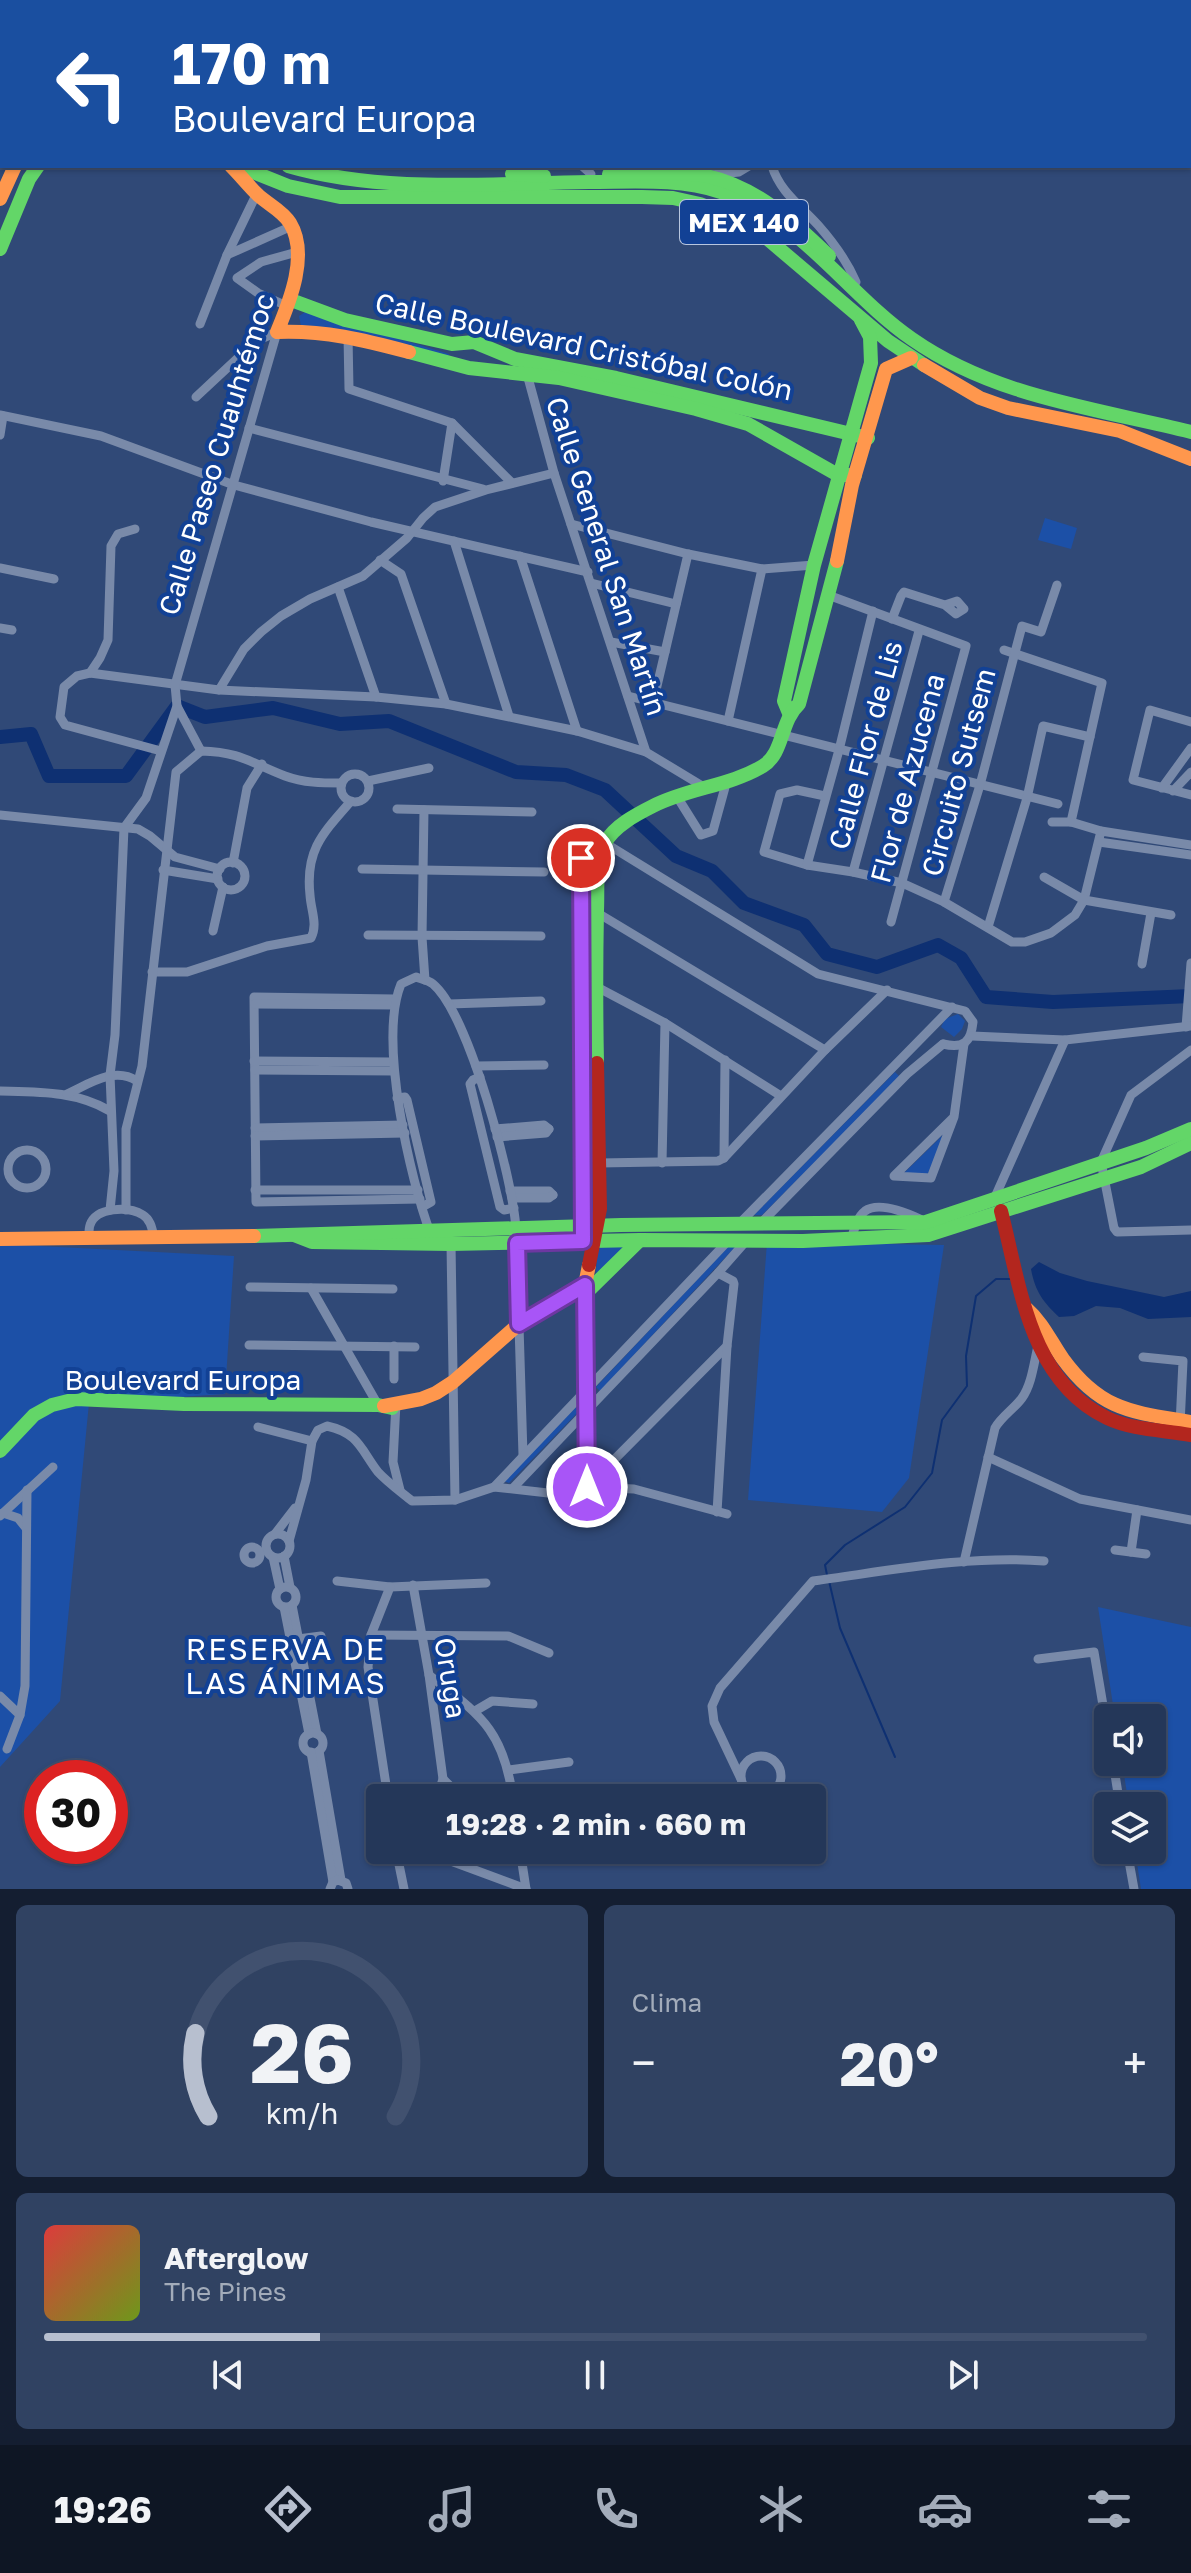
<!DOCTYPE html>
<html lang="es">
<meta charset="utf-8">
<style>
:root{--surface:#243759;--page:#304262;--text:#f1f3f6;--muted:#a3acba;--line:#41516f;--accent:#b7bfcf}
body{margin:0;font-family:"Golos Text",sans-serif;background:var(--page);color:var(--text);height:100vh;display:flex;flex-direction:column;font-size:30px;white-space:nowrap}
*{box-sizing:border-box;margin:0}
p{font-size:26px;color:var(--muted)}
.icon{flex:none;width:44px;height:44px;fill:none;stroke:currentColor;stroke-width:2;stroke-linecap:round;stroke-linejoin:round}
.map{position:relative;height:1889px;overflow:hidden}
.drawer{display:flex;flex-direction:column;gap:16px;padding:16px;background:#141e31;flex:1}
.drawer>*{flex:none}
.guide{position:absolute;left:0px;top:0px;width:1192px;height:168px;box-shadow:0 2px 6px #0004,0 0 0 2px var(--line);background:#1a4fa0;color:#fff;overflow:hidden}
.tools{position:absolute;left:1094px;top:1704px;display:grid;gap:16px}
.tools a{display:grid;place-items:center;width:72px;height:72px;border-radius:8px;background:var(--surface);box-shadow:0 2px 6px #0004,0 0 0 2px var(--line);font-size:40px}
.speed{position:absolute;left:24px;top:1760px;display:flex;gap:16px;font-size:40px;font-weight:700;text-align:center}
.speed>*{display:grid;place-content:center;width:104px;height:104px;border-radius:50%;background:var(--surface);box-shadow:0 2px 6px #0004,0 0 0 2px var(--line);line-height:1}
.speed .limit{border:12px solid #d22;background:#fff;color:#111}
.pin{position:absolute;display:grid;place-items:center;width:68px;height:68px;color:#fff;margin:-34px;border:4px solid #fff;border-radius:50%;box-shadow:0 2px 8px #0007}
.me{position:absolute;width:88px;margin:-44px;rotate:0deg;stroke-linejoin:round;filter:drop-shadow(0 0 6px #0008)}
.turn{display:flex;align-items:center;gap:28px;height:168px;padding:0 40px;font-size:36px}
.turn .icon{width:104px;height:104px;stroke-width:2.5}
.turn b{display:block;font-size:56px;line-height:68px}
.big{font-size:60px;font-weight:700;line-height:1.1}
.drawer .tile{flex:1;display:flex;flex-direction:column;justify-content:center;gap:12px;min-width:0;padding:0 28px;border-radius:12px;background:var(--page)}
.drawer .dial{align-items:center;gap:0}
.dial svg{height:208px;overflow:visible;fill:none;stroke:var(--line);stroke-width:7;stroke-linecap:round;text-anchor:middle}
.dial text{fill:var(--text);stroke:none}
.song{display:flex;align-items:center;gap:24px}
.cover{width:96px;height:96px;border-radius:12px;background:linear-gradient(135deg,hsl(0 70% 55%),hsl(80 70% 35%))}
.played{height:8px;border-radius:4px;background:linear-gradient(90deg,var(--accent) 25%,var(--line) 25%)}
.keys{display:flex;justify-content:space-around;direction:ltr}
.heat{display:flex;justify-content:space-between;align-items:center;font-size:44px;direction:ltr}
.drawer .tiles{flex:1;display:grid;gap:16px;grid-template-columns:1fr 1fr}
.tile:last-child{grid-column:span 2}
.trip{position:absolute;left:366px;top:1784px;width:460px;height:80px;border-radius:8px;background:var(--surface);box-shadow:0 2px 6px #0004,0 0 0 2px var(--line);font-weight:700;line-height:80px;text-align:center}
.dock{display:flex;height:128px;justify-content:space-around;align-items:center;background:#0e1624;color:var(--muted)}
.dock .icon{width:56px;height:56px}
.dock .current{color:var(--accent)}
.dock b{font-size:36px;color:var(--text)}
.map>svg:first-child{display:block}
.green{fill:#1c50a7}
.water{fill:#0e3072}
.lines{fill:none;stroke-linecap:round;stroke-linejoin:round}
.stream{stroke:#0e3072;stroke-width:2}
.river{stroke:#0e3072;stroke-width:14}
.street{stroke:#798aa9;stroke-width:9}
.fast{stroke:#63d668;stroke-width:14}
.slow{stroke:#ff974d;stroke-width:14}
.jam{stroke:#b3261e;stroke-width:14}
.route-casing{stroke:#6d37a1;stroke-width:20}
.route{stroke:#a855f7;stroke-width:14}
.labels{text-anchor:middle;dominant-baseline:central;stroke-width:8;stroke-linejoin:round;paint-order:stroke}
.shield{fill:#124195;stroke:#b8c6df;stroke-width:2}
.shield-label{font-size:26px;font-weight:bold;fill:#fff}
.street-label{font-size:28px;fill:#fff;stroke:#124195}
.neighbourhood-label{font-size:30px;letter-spacing:2px;fill:#fff;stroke:#124195}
</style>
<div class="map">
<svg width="1191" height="1889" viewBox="0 0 1191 1889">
<rect width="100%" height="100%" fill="#304977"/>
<g class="green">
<polygon points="307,311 449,354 447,359 301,326 299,316"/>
<polygon points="1045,518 1077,528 1071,549 1038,540"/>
<polygon points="958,1014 965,1021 962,1029 954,1037 941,1027 945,1019"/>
<polygon points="895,1072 900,1077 762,1215 754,1215"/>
<polygon points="945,1133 927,1176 904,1173"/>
<polygon points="767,1242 944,1245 909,1478 882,1512 748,1500"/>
<polygon points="0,1244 234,1256 225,1394 89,1403 60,1701 0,1767"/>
<polygon points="626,1246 596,1275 597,1250 601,1247"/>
<polygon points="729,1246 735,1247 600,1391 596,1387"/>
<polygon points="582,1401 586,1404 509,1483 504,1481"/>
<polygon points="1098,1607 1191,1627 1191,1889 1141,1889 1135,1850 1152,1850 1152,1806 1129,1806 1122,1762 1152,1762 1152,1718 1115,1718"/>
</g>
<path class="water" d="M1039 1262 1060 1273 1087 1281 1164 1297 1191 1291V1317L1148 1319 1120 1308 1096 1306 1074 1316 1059 1317C1043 1302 1035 1291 1031 1269Z"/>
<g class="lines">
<g class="stream">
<polyline points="827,1575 825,1565 845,1545 905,1507 932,1473 942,1420 967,1386 966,1356 976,1296 996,1279 1012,1279"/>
<polyline points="829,1581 840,1628 895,1757"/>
</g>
<polyline class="river" points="0,737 31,734 49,776 126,776 177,706 205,717 273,708 340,724 389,721 516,772 566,775 605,790 676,856 712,871 744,903 804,925 827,954 877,967 938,945 961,958 986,997 1053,1002 1191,996"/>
<g class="street">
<polyline points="638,2 639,0"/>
<polyline points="653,2 655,0"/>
<polyline points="803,2 804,0"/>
<polyline points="582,166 591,174"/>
<path d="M772 166C780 192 800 205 818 225 833 242 847 261 856 282"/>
<polyline points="711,175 739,172 749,166"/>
<polyline points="227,255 292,226"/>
<polyline points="289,307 258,293 237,278 261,262 297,252"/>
<polyline points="200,324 227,255 257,193"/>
<polyline points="348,336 349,389 452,423 512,483"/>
<polyline points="527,374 554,473 646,752"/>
<polyline points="196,397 256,341 277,332"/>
<polyline points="0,415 101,436 234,485 371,522 588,572"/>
<polyline points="249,428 483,489"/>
<polyline points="0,435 3,416"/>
<polyline points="443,481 452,423"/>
<polyline points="571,524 688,554 762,569 814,565"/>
<polyline points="454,541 509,716"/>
<polyline points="520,556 577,731"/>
<polyline points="380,560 401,574 446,704"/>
<polyline points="0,568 54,579"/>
<polyline points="591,583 676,604"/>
<polyline points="338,587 376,697"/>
<polyline points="828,595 966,646 891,922"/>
<polyline points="892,619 901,596 904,592 945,605 956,614 964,609 957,601 945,605"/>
<polyline points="0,628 12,630"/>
<polyline points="611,642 665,652"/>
<polyline points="1004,650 1102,683 1071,822"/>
<polyline points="90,673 100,658 108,640 111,546 118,534 135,529"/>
<polyline points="219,690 244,649 261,632 281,616 310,599 363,576 407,538 423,518 435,507 486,490 554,473"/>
<polyline points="628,696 1058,804"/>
<polyline points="653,703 688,554"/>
<polyline points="177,706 201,751"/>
<polyline points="728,721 762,569"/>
<polyline points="1191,722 1150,710 1133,780 1191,795"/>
<polyline points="161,751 65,725 60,717 64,687 77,676 90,673 219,690 376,697 446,704 577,731 646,752 704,787"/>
<circle cx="355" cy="788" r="14"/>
<polyline points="368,781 429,768"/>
<polyline points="1162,788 1191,748"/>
<polyline points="1173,791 1191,772"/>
<polyline points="676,795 701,835 713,831 727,780"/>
<polyline points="825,796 797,790 780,794 764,852 807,865 853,872 902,883 944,902 1012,942 1025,942 1051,933 1075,915 1084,900 1101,831"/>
<polyline points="397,809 532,812"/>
<polyline points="424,810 422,937 425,980"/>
<polyline points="0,815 138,829 150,836 175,857 220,869"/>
<polyline points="1052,822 1071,822 1101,831 1191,845"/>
<polyline points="1099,842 1191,855"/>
<path d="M605 843 818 974 965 1011 973 1022C971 1042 964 1049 943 1044"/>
<polyline points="581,858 583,1230"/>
<circle cx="231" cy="876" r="14"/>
<polyline points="233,863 247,788 262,764"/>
<polyline points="807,865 839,750 873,611"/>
<polyline points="362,869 544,872"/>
<polyline points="163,870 218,879"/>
<polyline points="853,872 919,631"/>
<polyline points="1044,877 1084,900 1171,915"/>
<polyline points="944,902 980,785 1022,626 1041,632 1057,585"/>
<polyline points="596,912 825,1050"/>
<polyline points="988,927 1027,798 1043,726 1090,737"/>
<polyline points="213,931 223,887"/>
<polyline points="368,935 541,936"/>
<polyline points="1142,964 1151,913"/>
<path d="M152 972H187L267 946 311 938C318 924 311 911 310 895 305 850 323 833 351 801"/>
<polyline points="595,986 665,1023 781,1096"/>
<polyline points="395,999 254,997 256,1202 420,1199"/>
<polyline points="255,1004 394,1005"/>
<polyline points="449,1004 541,1001"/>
<polyline points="1186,1027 1191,963"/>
<polyline points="972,1036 1065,1040 1191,1026"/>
<polyline points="1191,1050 1131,1095 1101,1162 1114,1228 1117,1232 1191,1230"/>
<polyline points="254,1061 393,1062"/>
<polyline points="476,1066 544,1065"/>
<polyline points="255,1070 394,1071"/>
<polyline points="480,1077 473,1080 470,1084 500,1207 504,1210 514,1208"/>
<path d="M0 1091C39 1092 76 1091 110 1111"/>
<path d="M67 1094C89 1084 114 1066 137 1081"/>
<polyline points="397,1098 405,1097 407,1100 431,1202 422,1207"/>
<polyline points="954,1117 894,1176 931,1178 954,1117 964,1044"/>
<polyline points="255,1128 403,1125"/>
<polyline points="495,1129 544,1125 549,1129"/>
<polyline points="255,1136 405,1133"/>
<polyline points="497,1137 546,1133 549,1129"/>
<circle cx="27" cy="1169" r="19"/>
<polyline points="724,1158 725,1060"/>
<polyline points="599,1163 718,1161 724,1158 825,1050 887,990"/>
<polyline points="662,1163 665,1023"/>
<polyline points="255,1190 418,1190"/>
<polyline points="510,1191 549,1191 553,1195"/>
<polyline points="995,1197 1065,1040"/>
<polyline points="512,1198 549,1198 553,1195"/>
<polyline points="110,1210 114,1171 110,1075 115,1035 124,828 146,798 177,706 175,685 277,332"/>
<path d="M126 1210V1129L142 1066 176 772 201 751C241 752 251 763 285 776 304 783 322 783 341 783"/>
<polyline points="740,1223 952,1007"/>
<polyline points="761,1223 907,1074 943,1044"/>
<path d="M431 1235C410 1179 378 1040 401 984L416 977C421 979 428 980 433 984 469 1014 513 1180 516 1229L523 1455"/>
<path d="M88 1238C89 1237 89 1226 90 1225 96 1207 128 1206 143 1215 151 1220 152 1229 154 1237"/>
<path d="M851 1240C854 1230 857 1217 865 1211 879 1201 907 1213 920 1219"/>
<polyline points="451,1244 455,1500"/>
<polyline points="250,1287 393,1289"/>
<polyline points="311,1288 378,1405"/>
<polyline points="585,1290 587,1487"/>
<polyline points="249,1345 415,1347"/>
<polyline points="1143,1357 1183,1361 1180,1425"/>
<polyline points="394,1379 394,1346"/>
<polyline points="396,1403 393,1462 400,1490"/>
<polyline points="258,1427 312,1441"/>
<polyline points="988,1457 1080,1499 1191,1520"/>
<polyline points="494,1487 728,1241"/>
<polyline points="587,1487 727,1346"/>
<polyline points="513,1488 718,1273 747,1240"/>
<polyline points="717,1512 727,1346 734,1284 733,1281 718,1273"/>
<polyline points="3,1513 18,1518 26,1528"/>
<polyline points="0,1516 53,1467"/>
<circle cx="278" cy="1546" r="12"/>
<polyline points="275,1534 295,1508"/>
<path d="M289 1541 306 1480 312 1441 318 1430 327 1426C359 1433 361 1450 378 1472 387 1482 401 1492 412 1501L455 1500 494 1487 557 1494 587 1487 634 1489 727 1514"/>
<circle cx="252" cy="1555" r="8"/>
<polyline points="1115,1550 1146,1554"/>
<polyline points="1131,1552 1137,1510"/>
<polyline points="284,1556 290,1587"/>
<polyline points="273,1557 280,1589"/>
<path d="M964 1562 995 1428C1002 1416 1014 1409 1022 1398 1032 1384 1034 1362 1038 1346"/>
<polyline points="337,1581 390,1587 486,1583"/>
<polyline points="413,1585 429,1675 443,1779 437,1798"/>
<circle cx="286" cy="1597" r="10"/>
<polyline points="292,1605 317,1734"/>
<polyline points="284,1607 309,1734"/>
<polyline points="371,1635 508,1636 549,1653"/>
<polyline points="298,1639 321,1636"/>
<polyline points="1038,1659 1094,1652 1108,1735"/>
<path d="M429 1675C481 1716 503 1729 513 1798"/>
<polyline points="0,1696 20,1715"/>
<polyline points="475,1711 492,1701 533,1704"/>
<circle cx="313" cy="1743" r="10"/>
<polyline points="7,1749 20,1715 25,1686 27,1490"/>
<polyline points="319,1751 341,1880"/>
<polyline points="311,1752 333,1882"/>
<circle cx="761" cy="1776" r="20"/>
<polyline points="1113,1762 1120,1806"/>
<polyline points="509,1770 569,1762"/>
<polyline points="443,1779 456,1792 458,1798"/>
<path d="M741 1779 714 1722 712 1706 720 1688 813 1581C888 1571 968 1555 1044 1561"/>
<polyline points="388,1798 368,1667 371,1635 390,1587"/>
<polyline points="396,1850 404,1889"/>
<polyline points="421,1850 526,1889"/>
<polyline points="520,1850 526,1889"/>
<polyline points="770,1850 774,1852 783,1850"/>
<polyline points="1127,1850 1134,1889"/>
<polyline points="330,1889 333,1882 338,1880 346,1883 348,1889"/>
</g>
<g class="fast">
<polyline points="0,14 2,15"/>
<polyline points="0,40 2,41"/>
<polyline points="238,166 288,186 340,197 642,197 673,198 700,204 750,224 888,341 924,365"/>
<path d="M288 166C384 194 490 183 589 182 634 182 678 178 721 192 799 217 847 294 912 339 995 397 1095 408 1191 432"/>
<polyline points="512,174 544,176"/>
<path d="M609 174C637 175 682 171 707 176 757 187 794 222 829 256"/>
<polyline points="0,249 29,179 38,166"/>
<polyline points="291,300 345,320 452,344 474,342 515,359 616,378 868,438"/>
<polyline points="409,352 469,368 559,378 696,409 748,424 838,475 855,475"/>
<polyline points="789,713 784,701 814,565 871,363 870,337 861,320"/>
<path d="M597 1063C596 1012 596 961 597 910 598 889 595 861 605 843 614 826 637 814 653 806 688 788 730 786 763 766 784 753 780 721 799 704L837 561"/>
<polyline points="294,1235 312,1242 451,1244 640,1240 803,1241 928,1235 1141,1167 1191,1143"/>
<polyline points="254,1236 621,1225 926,1222 1146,1148 1191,1129"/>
<polyline points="585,1294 640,1240"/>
<polyline points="0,1451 34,1415 52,1405 76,1399 184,1404 378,1405 392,1408"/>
</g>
<g class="slow">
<polyline points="0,63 2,66"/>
<path d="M231 166C240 175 248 185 257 194 267 204 282 210 290 223 309 254 290 301 277 332 324 330 364 340 409 352"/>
<polyline points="0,199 15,166"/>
<polyline points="924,365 980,398 1008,408 1120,431 1191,459"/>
<polyline points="837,561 852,485 886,369 911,358"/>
<polyline points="0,1239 254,1236"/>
<path d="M1027 1309C1043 1323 1051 1342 1063 1359 1101 1411 1132 1412 1191 1422"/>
<polyline points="384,1406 421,1399 436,1393 453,1382 519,1324 585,1285 589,1265"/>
</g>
<g class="jam">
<path d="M1001 1211C1020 1284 1029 1381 1107 1418 1132 1430 1163 1430 1191 1435"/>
<polyline points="589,1265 600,1209 597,1063"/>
</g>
</g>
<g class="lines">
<defs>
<polyline id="route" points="581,858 583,1241 517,1243 519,1324 585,1285 587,1487"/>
</defs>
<use href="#route" class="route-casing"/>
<use href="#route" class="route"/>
</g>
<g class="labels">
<rect class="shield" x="680" y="200" width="128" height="44" rx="6"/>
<g class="shield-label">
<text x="744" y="222">MEX 140</text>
</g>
<g class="street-label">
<text transform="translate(584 346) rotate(12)">Calle Boulevard Cristóbal Colón</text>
<text transform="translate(216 454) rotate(-73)">Calle Paseo Cuauhtémoc</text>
<text transform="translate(607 556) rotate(72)">Calle General San Martín</text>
<text transform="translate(865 745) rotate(-75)">Calle Flor de Lis</text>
<text transform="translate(958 772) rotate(-75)">Circuito Sutsem</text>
<text transform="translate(907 778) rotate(-75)">Flor de Azucena</text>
<text x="183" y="1379">Boulevard Europa</text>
<text transform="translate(451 1678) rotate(81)">Oruga</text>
</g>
<g class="neighbourhood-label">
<text x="286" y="1649">RESERVA DE<tspan x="286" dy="34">LAS ÁNIMAS</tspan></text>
</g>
</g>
</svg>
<div class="tools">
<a><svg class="icon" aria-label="sound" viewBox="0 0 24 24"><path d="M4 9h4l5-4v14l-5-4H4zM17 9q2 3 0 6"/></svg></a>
<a><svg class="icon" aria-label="layers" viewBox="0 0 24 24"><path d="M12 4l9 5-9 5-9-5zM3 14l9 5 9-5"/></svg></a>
</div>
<div class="speed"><div class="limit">30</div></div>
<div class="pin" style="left:581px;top:858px;background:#d93025"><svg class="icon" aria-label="arrive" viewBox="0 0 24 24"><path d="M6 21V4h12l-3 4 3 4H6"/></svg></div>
<svg class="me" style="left:587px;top:1487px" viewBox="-20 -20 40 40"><circle r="17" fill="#a855f7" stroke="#fff" stroke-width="3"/><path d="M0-11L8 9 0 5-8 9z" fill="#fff"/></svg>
<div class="trip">19:28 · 2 min · 660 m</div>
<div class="guide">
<div class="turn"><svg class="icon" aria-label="left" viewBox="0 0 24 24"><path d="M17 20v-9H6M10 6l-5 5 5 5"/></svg><div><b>170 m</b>Boulevard Europa</div></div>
</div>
</div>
<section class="drawer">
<div class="tiles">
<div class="tile dial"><svg viewBox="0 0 100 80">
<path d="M14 69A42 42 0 1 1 86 69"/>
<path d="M14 69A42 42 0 0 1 9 37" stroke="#b7bfcf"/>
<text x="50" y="56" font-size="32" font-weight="700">26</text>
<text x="50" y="72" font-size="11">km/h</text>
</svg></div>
<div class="tile"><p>Clima</p>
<div class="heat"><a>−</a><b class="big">20°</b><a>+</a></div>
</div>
<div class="tile">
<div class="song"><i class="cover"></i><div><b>Afterglow</b><p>The Pines</p></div></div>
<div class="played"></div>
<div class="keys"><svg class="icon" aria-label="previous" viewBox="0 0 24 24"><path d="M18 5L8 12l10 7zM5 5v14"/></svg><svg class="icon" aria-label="pause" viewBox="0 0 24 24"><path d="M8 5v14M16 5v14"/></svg><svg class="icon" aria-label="next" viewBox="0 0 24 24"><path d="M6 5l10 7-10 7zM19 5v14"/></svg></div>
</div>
</div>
</section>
<nav class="dock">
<b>19:26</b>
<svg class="icon current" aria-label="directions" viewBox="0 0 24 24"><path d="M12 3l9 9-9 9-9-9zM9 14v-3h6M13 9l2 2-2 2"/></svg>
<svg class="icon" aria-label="music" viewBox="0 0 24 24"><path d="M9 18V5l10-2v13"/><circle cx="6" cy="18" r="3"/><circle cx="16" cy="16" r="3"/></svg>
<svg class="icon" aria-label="phone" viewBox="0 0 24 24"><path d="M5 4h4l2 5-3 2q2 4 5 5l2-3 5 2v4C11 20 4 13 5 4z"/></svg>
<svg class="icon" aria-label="climate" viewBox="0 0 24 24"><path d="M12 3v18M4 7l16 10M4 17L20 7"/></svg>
<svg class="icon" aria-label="car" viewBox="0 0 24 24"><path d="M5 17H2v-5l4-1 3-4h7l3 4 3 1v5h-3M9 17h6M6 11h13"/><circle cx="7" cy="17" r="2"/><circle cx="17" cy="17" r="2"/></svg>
<svg class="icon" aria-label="filters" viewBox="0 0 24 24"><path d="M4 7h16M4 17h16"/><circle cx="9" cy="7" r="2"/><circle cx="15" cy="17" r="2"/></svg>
</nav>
